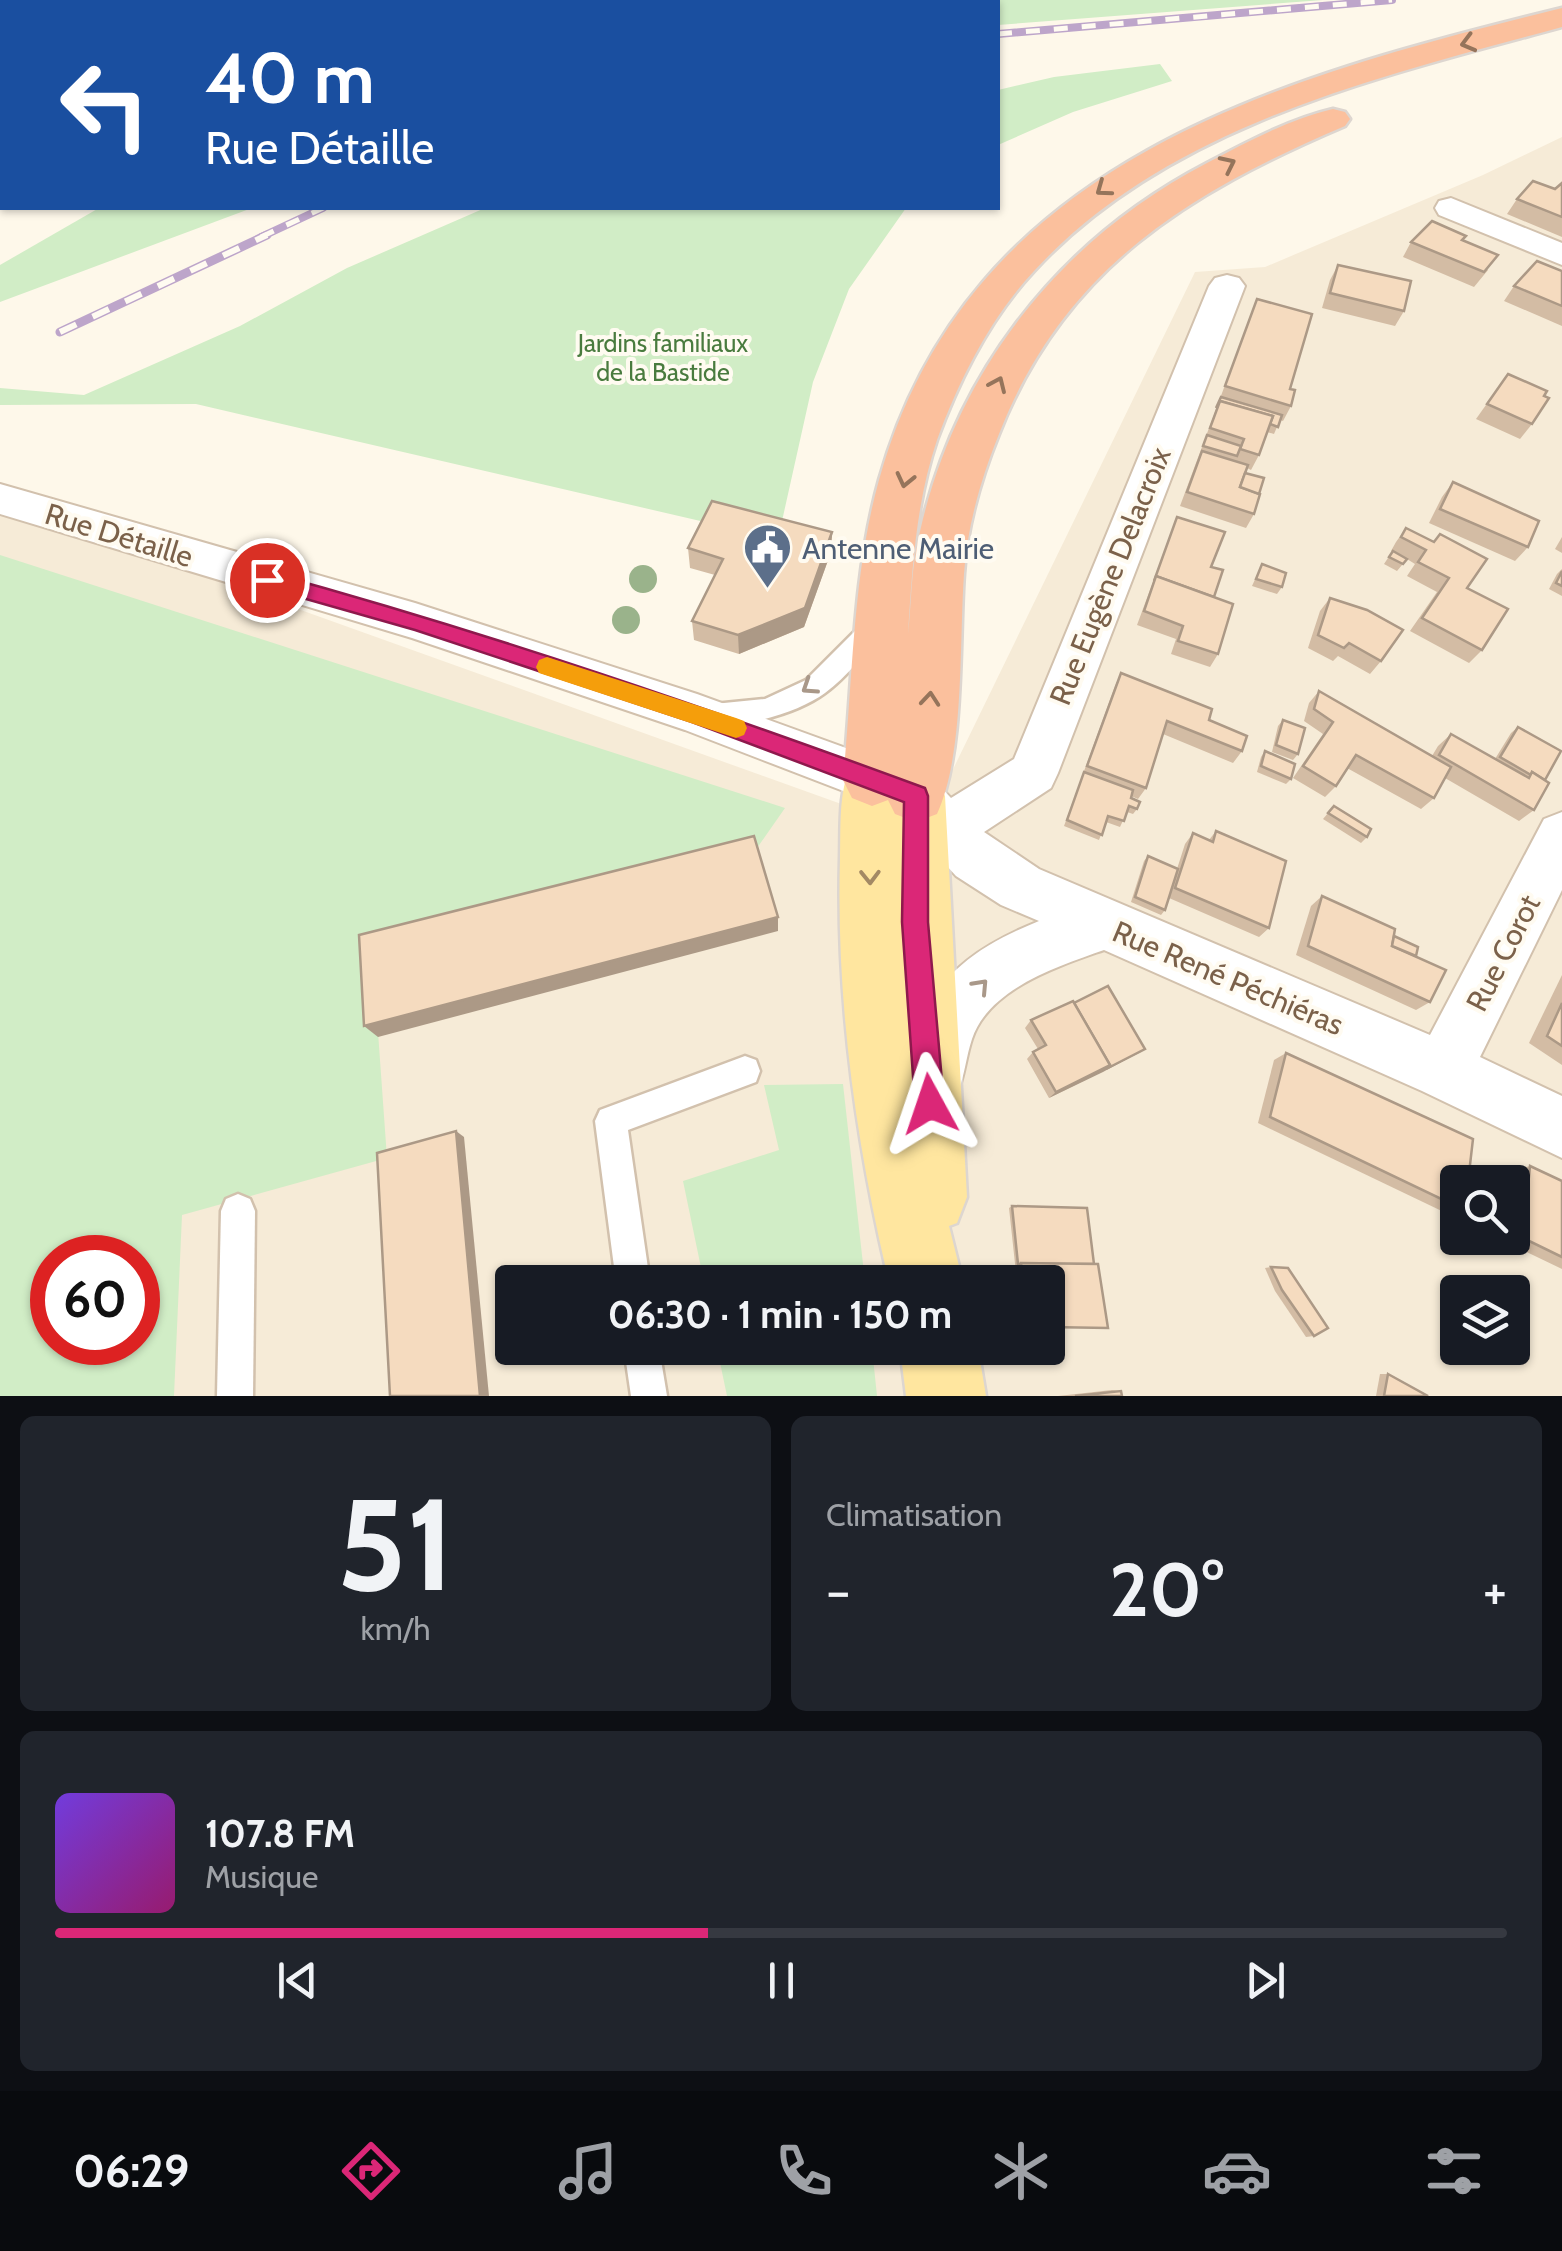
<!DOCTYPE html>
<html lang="fr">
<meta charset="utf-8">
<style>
:root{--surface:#171b24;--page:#20242c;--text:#f1f3f6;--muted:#9ea1a6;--line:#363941;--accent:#db2777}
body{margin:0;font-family:Cabin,sans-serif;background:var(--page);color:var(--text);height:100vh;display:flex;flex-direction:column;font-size:38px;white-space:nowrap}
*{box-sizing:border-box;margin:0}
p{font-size:32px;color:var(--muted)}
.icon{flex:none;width:55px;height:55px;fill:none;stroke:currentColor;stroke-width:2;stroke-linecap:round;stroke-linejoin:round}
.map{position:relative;height:1396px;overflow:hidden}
.sheet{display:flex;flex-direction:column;gap:20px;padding:20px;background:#0d0f14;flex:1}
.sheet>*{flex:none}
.hud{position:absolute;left:0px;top:0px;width:1000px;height:210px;box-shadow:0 2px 8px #0004;background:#1a4fa0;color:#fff;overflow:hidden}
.controls{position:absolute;left:1440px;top:1165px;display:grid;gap:20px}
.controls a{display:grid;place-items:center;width:90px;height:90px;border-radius:10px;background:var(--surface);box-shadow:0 2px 8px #0004;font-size:50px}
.speed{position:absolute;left:30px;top:1235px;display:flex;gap:20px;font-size:50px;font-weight:700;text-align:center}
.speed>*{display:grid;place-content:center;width:130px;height:130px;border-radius:50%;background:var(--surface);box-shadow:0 2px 8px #0004;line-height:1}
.speed .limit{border:15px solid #d22;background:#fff;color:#111}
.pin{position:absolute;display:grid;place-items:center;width:85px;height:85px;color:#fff;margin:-42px;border:5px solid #fff;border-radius:50%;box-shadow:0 2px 10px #0007}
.me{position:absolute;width:110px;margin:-55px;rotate:355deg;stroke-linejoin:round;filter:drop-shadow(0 0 8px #0008)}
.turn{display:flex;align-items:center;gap:35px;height:210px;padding:0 40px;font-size:45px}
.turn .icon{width:130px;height:130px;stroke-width:2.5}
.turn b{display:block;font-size:70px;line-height:85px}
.big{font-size:75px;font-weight:800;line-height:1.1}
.sheet .card{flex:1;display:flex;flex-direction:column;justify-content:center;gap:15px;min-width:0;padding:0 35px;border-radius:15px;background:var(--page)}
.sheet .dial{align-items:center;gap:0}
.dial b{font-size:130px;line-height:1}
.song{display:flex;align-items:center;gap:30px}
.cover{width:120px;height:120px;border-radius:15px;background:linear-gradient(135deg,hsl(260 70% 55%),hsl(320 70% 35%))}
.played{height:10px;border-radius:5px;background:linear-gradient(90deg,var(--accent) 45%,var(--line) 45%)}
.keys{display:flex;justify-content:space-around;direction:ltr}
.heat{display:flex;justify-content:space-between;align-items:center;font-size:55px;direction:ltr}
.sheet .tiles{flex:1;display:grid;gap:20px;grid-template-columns:1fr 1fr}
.card:last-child{grid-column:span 2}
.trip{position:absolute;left:495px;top:1265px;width:570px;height:100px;border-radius:10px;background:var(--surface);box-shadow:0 2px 8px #0004;font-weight:800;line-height:100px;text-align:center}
.tabs{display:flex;height:160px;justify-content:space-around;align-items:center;background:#090b0e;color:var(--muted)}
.tabs .icon{width:70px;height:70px}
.tabs .current{color:var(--accent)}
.tabs b{font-size:45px;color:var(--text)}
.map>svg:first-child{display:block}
.residential{fill:#f6ebd7;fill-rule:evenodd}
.green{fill:#d1edc6;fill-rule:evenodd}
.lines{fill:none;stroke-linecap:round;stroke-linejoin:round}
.lane-casing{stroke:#d2c1ad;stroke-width:5}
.street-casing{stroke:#d2c1ad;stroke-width:4}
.primary-casing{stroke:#ddd6d0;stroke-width:5}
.highway-casing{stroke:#ddd6d0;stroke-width:5}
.lane{fill:#fff;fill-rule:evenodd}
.street{fill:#fff;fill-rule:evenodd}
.primary{fill:#ffe69f;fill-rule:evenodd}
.highway{fill:#fbc09d;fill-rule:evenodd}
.rail-far1-casing{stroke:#bda5ca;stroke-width:8}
.rail-casing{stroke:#bda5ca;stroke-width:9}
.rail-far1{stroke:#fffbf1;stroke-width:5;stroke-dasharray:14;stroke-linecap:butt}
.rail{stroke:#fffbf1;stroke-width:6;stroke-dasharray:18;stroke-linecap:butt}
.tree{fill:#9ab38b}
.wall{fill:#d3bca4}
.shaded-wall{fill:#ac9986}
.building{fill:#f5dbbf;stroke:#ac9986;stroke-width:2.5}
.oneway{stroke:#95745b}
.oneway2{stroke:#a99889}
.oneway3{stroke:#a38964}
.route{fill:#db2777;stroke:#8e194d;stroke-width:2.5}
.slow{fill:#f59e0b}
.labels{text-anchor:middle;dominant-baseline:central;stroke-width:8;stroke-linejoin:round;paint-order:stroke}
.far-park-label{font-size:25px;fill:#497b3e;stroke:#fffbf1}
.street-label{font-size:30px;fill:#7b614a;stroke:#fffbf1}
.service-label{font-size:30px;fill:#4e5e75;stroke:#fffbf1;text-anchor:start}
</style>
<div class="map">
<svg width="1562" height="1396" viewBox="0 0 1562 1396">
<rect width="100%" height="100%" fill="#fef8ea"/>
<path class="residential" d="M1562 137V1396H0V502L922 833 1195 272 1265 267 1483 175ZM1458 1182H1512V1238H1458ZM52 1258H138V1342H52ZM512 1282H1048V1348H512ZM1458 1292H1512V1348H1458Z"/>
<g class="green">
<polygon points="107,0 1323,0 998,25 998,2"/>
<polygon points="1160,64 1172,81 1073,112 998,145 998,90 1054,77"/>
<polygon points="99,208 252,208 0,302 0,265"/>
<polygon points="485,208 906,208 849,289 813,382 778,539 196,404 0,405 0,388 84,395 240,326 347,268"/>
<path d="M0 555 785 808 755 851 372 948 387 1158 182 1215 174 1396H0ZM52 1258H138V1342H52Z"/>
<polygon points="843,1084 865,1282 704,1282 683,1181 779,1150 764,1085"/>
<polygon points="717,1348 872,1348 877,1396 727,1396"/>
</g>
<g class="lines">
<defs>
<g id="lane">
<path d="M877 614 885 617 889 624 885 631C866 651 847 677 825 693 798 713 736 732 704 721L700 713 704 705 765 699 806 680 869 617Z"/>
<polygon points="745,1056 756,1060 760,1071 756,1082 628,1130 650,1282 616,1282 595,1121 600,1110"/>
<polygon points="238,1194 250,1199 255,1211 253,1396 217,1396 221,1211 226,1199"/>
<polygon points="624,1348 659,1348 667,1396 631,1396"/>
</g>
<g id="street">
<polygon points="1451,198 1562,243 1562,265 1439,215 1435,208 1439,201"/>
<path d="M1227 275 1239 278 1245 286 1058 773 1051 788 984 832 1039 869 1430 1035 1544 819 1562 812V890L1480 1057 1562 1096V1158L1422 1091 1104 950C1059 966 989 988 972 1039 966 1057 965 1074 958 1092L937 1100 916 1092C907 1068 910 1049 919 1025 942 969 985 943 1039 921L1001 905 956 876 898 812 685 730 412 638 0 514V484L415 603 697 694 934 780 951 798 1014 759 1209 286 1215 278Z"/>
</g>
<g id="primary">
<path d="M872 754 892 762 899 776 916 770 937 778 945 796 967 1197 957 1223 949 1226 963 1282H889C856 1143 836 1003 840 859 841 827 838 792 852 762Z"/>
<polygon points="900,1348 978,1348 986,1396 906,1396"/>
</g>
<path id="highway" d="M1562 8V27C1379 77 1168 125 1034 271 990 318 959 380 937 440 916 502 912 570 908 634 911 607 911 578 916 551 948 381 1055 242 1207 163 1247 142 1290 119 1333 109L1345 112 1350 119 1345 126C1188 193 1064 268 999 434 981 478 967 527 964 574 959 643 965 753 937 814L916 822 895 814 888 800 872 806 852 798 843 780C853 681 852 577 879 480 968 161 1277 78 1562 8Z"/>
</defs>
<use href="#lane" class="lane-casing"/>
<use href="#street" class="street-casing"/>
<use href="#primary" class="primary-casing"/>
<use href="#highway" class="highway-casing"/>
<use href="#lane" class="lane"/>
<use href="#street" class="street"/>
<use href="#primary" class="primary"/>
<use href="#highway" class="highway"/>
<defs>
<g id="rail-far1">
<polyline points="998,34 1392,0"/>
<polyline points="261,237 323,208"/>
</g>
<polyline id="rail" points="60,332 267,235"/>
</defs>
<use href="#rail-far1" class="rail-far1-casing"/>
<use href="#rail" class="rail-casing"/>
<use href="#rail-far1" class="rail-far1"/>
<use href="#rail" class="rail"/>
</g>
<g class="tree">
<circle cx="643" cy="579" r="14"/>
<circle cx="626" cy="620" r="14"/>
</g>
<g class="wall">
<polygon points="1562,183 1562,237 1507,214 1517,199 1555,189"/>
<polygon points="1411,242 1488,270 1474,287 1403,257"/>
<polygon points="1338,265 1404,311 1395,326 1322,308 1330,280"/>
<polygon points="1562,271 1562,326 1504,301 1514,286"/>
<polygon points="1257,299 1290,389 1291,406 1283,421 1280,420 1274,434 1267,432 1259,455 1251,470 1247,468 1245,473 1259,494 1254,514 1246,528 1180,506"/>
<polygon points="1508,374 1544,396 1532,424 1520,439 1476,419"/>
<polygon points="1453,482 1528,547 1515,561 1429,523 1442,497"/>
<polygon points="1177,517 1211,567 1218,654 1210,667 1171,654 1176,639 1137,625"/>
<polygon points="1406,528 1467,588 1482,650 1469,663 1410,631 1437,592 1407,576 1415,564 1407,559 1397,571 1384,564 1392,552 1391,551 1396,542"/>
<polygon points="832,532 831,552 804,627 739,654 694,640 692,621 715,575 690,568 688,548"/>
<polygon points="1562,537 1562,553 1555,549"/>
<polygon points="1262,564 1282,587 1277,594 1252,586"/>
<polygon points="1562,569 1562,596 1549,589 1557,574"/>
<polygon points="1330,598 1381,661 1370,674 1338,656 1333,661 1308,648 1320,611"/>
<polygon points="1121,673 1209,720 1242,751 1233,763 1163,734 1146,788 1138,799 1131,796 1137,809 1133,814 1127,812 1120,827 1106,822 1099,840 1064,826 1115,686"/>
<polygon points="1319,691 1432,756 1438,746 1451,734 1495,759 1511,733 1518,727 1545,780 1534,810 1519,821 1445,778 1434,798 1421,809 1347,768 1336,786 1325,797 1293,778 1323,734 1304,721 1309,703"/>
<polygon points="1283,720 1298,754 1293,760 1272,752 1278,726"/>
<polygon points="1265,751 1291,779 1286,784 1257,772 1261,757"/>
<polygon points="1334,806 1367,837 1361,843 1323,819"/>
<polygon points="1216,831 1269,928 1259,937 1169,898 1165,910 1161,915 1131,902 1144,861 1148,856 1177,869 1185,844 1193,833 1209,840"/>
<polygon points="1322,896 1394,936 1416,956 1430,1002 1416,1010 1296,955 1311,906"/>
<polygon points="1562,975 1562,1065 1529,1043"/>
<polygon points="1031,1020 1141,1052 1049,1098 1027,1059 1033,1052 1038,1049 1025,1028"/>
<polygon points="1286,1053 1458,1182 1458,1212 1448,1214 1258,1123 1274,1060"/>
<polygon points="1530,1166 1562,1181 1562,1269 1504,1241 1505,1238 1512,1238 1512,1182 1511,1182 1512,1171"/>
<polygon points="1012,1206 1094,1264 1108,1328 1048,1328 1048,1282 1017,1282 1009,1208"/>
<polygon points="1271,1267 1314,1336 1306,1337 1275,1291 1265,1268"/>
<polygon points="1380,1374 1388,1374 1428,1396 1376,1396"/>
<polygon points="1112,1390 1121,1391 1122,1396 1058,1396"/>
</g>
<g class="shaded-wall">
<polygon points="2,94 2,117 0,118 0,95"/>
<polygon points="832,532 831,552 804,627 739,654 738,635"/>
<polygon points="778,917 778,931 378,1037 364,1026"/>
<polygon points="1145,1049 1103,1072 1049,1098 1056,1092"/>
<polygon points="456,1131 464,1137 489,1396 480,1396"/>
</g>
<g class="building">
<polygon points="2,61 2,94 0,95 0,62"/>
<polygon points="1533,181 1555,189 1562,183 1562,217 1517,199"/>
<polygon points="1432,221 1466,236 1462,240 1498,255 1484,272 1411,242"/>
<polygon points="1537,261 1562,271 1562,306 1514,286"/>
<polygon points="1338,265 1411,281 1404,311 1330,293"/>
<polygon points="1257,299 1312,314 1290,389 1295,390 1291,406 1225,386"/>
<polygon points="1508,374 1547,391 1544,396 1549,398 1532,424 1487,404"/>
<polygon points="1221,397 1282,415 1278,427 1270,424 1273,416 1220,401 1216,408"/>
<polygon points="1220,401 1273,416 1259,455 1240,449 1244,439 1210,428"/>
<polygon points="1207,435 1241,446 1237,456 1203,446"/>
<polygon points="1202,451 1248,465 1240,487 1260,494 1254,514 1187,492"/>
<polygon points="1245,473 1264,478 1259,494 1240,487"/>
<polygon points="1453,482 1539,521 1528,547 1440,509"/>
<polygon points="712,501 832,532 805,608 738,635 692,621 723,559 688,548"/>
<polygon points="1177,517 1225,532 1211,567 1223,570 1214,597 1156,576 1154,581"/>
<polygon points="1406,528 1434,542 1440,534 1487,559 1467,588 1508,609 1482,650 1422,618 1449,578 1418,562 1426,550 1401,537"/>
<polygon points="1393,551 1407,559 1403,564 1389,557"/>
<polygon points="1262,564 1286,573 1282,587 1256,579"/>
<polygon points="1562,571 1562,586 1556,583"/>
<polygon points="1156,576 1233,604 1218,654 1178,641 1183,626 1144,611"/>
<polygon points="1330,598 1367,610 1403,630 1381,661 1349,643 1344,648 1318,635"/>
<polygon points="1121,673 1212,709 1209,720 1247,736 1242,751 1167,721 1146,788 1087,766"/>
<polygon points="1319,691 1451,767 1434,798 1356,755 1336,786 1303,766 1333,722 1314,709"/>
<polygon points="1283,720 1305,728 1298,754 1276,745"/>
<polygon points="1518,727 1561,751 1545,780 1532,772 1531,775 1500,757"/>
<polygon points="1451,734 1529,778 1532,772 1549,783 1534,810 1439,755"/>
<polygon points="1265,751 1295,764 1291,779 1261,766"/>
<polygon points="1084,772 1133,790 1131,798 1140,802 1137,809 1129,806 1124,821 1108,816 1102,835 1067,820"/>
<polygon points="1334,806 1371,829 1367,837 1328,813"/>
<polygon points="1216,831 1286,861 1269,928 1175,888 1193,833 1213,842"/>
<polygon points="754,836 778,917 364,1026 359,935"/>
<polygon points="1148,856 1178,869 1165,910 1135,897"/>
<polygon points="1322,896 1395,929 1392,946 1446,970 1430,1002 1308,946"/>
<polygon points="1394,936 1418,947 1416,956 1392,946"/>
<polygon points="1108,986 1145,1049 1106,1069 1110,1065 1074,1003"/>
<polygon points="1073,1001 1110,1065 1056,1092 1033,1052 1046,1045 1031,1020"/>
<polygon points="1562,1003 1562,1046 1547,1036"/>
<polygon points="1286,1053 1473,1139 1468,1182 1458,1182 1458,1207 1270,1117"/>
<polygon points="456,1131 480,1396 390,1396 377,1153"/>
<polygon points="1530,1166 1562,1181 1562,1257 1523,1238"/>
<polygon points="1012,1206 1087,1208 1094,1264 1018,1264"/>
<polygon points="1021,1263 1098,1264 1108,1328 1048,1327 1048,1282 1023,1282"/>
<polygon points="1271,1267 1288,1268 1328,1328 1314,1336 1282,1290"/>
<polygon points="1388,1374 1428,1396 1384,1396"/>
<polygon points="1121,1391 1122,1396 1075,1396"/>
</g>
<defs><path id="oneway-chevron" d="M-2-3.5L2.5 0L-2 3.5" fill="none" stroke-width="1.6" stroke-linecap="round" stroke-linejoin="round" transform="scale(2.5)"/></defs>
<g class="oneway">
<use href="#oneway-chevron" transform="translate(1468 43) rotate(165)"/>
<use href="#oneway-chevron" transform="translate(1228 164) rotate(-26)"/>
<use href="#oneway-chevron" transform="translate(1103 189) rotate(144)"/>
<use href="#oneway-chevron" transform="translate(998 384) rotate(-66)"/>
<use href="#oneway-chevron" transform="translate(905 480) rotate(103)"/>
<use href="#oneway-chevron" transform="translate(930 699) rotate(-85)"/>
</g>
<g class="oneway2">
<use href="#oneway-chevron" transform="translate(809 687) rotate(147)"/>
<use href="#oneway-chevron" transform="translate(981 986) rotate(-47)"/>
</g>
<use class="oneway3" href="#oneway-chevron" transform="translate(870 877) rotate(89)"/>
<path class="route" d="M267 572C490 633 708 708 925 788L928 796V922L944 1104 940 1114 930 1118 919 1114 915 1104 902 922 904 802 692 722 415 630 260 586 256 580Z"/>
<polygon class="slow" points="547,657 736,718 744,721 747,728 744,735 736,738 539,673 536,667 539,660"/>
<defs>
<symbol id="civic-pin" viewBox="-11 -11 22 30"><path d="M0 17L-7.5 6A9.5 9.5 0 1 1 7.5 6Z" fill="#5c6f8a" stroke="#fffbf1"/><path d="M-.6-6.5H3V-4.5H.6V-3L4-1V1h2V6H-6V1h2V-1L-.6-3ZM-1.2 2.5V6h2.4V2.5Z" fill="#fff"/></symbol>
</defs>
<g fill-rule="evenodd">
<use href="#civic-pin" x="740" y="520" width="55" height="75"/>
</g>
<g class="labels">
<g class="far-park-label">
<text x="663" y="343">Jardins familiaux<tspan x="663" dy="29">de la Bastide</tspan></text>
</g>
<g class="street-label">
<text transform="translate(119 535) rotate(17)">Rue Détaille</text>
<text transform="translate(1110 576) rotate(-68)">Rue Eugène Delacroix</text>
<text transform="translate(1503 953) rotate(-63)">Rue Corot</text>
<text transform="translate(1228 978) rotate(23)">Rue René Péchiéras</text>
</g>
<g class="service-label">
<text x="802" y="548">Antenne Mairie</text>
</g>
</g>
</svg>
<div class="controls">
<a><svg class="icon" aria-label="search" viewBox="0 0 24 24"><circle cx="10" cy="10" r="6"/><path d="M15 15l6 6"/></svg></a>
<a><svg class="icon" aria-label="layers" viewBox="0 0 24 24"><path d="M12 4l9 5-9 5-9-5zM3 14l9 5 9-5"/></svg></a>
</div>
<div class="speed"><div class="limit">60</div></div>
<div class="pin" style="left:267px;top:580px;background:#d93025"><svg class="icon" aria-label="arrive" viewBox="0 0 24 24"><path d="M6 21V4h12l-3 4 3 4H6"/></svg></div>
<svg class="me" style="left:930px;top:1104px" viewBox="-20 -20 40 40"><path d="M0-17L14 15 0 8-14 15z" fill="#db2777" stroke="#fff" stroke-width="4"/></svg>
<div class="trip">06:30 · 1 min · 150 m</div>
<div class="hud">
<div class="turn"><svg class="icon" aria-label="left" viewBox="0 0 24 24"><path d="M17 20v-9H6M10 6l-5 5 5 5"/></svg><div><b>40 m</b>Rue Détaille</div></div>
</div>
</div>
<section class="sheet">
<div class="tiles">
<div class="card dial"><b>51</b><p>km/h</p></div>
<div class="card"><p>Climatisation</p>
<div class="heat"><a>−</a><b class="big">20°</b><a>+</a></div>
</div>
<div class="card">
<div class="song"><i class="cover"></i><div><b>107.8 FM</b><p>Musique</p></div></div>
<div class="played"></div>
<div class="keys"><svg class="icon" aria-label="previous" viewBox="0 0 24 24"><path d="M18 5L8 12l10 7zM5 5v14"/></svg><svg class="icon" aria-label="pause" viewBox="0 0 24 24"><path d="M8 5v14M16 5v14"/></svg><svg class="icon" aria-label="next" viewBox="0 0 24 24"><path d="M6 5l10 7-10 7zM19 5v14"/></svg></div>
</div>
</div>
</section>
<nav class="tabs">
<b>06:29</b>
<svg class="icon current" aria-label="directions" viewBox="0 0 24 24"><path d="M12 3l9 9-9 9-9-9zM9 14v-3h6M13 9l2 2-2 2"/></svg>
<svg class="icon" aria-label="music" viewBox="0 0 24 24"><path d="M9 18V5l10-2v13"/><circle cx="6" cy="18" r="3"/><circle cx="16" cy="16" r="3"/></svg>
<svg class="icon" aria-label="phone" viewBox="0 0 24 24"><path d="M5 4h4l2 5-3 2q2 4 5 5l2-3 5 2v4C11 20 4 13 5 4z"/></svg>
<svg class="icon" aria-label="climate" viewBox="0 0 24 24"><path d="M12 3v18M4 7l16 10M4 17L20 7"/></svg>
<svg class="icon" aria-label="car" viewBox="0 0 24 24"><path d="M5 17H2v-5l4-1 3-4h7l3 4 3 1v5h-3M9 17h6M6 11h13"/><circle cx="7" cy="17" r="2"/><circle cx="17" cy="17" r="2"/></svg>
<svg class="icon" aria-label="filters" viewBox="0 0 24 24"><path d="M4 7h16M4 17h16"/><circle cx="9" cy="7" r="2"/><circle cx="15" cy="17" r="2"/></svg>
</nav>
